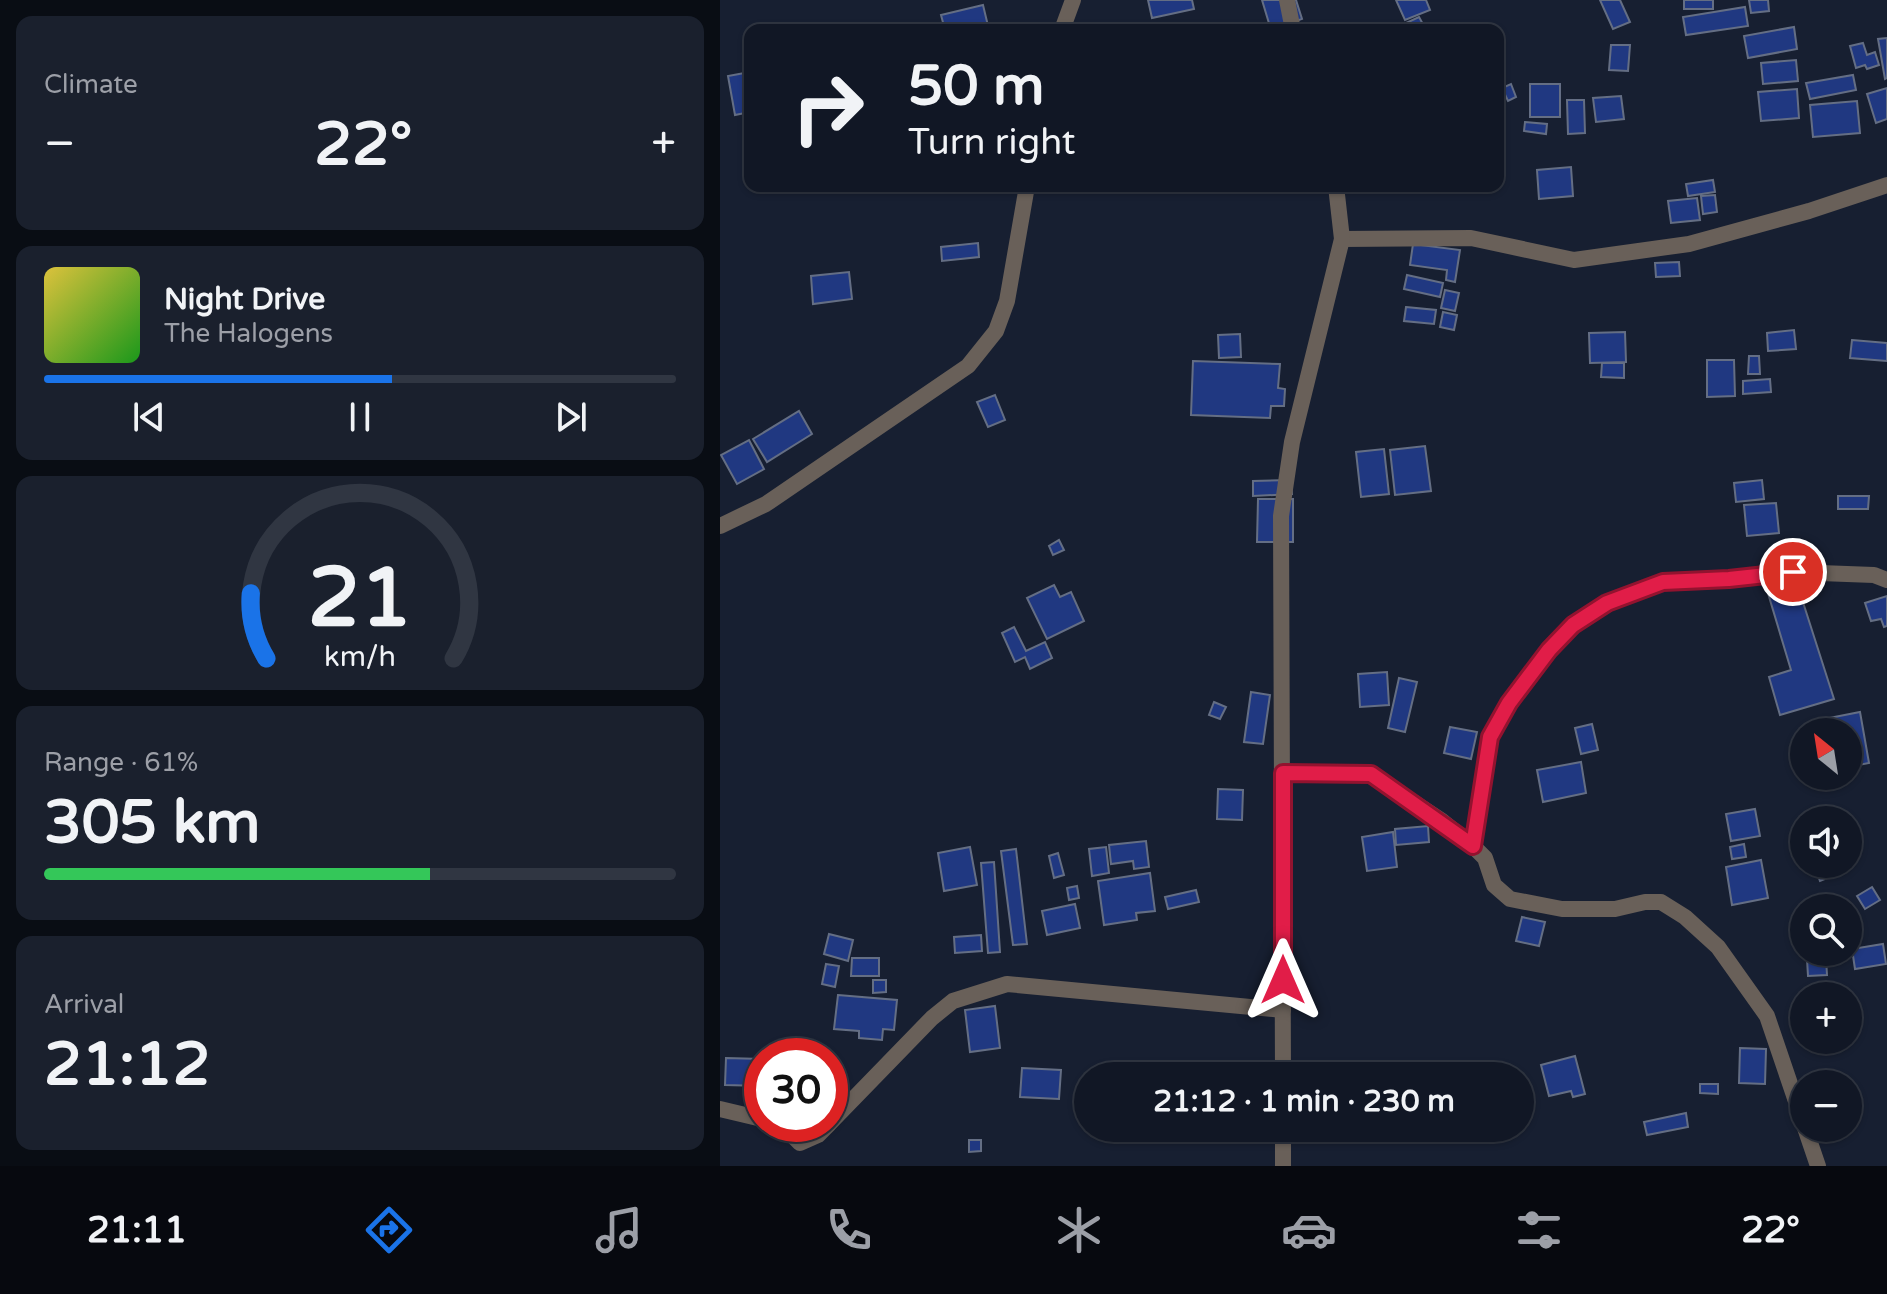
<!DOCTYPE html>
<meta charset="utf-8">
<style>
:root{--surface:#111725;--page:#1a202d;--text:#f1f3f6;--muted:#9c9fa7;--line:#303642;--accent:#1a73e8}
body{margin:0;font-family:"Varela Round",sans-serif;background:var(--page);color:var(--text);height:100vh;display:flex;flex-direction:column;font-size:30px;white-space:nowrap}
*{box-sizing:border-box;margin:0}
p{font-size:26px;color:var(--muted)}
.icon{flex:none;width:44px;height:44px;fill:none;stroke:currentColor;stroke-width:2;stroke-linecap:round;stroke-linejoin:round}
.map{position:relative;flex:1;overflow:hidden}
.side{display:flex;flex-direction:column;gap:16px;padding:16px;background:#090d14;width:720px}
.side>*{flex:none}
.top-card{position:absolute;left:24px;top:24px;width:760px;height:168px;border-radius:16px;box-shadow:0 2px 6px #0004,0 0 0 2px var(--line);background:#111725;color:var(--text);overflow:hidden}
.needle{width:52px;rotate:330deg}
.controls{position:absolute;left:1070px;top:718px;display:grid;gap:16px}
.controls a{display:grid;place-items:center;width:72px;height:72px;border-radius:50%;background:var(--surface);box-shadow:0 2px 6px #0004,0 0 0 2px var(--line);font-size:40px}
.speed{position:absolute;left:24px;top:1038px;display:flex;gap:16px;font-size:40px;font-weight:700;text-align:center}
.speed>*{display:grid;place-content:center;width:104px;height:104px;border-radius:50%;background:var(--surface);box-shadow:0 2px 6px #0004,0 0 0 2px var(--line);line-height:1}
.speed .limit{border:12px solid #d22;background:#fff;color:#111}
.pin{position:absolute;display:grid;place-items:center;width:68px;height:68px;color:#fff;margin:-34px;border:4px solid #fff;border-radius:50%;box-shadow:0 2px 8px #0007}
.me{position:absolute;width:88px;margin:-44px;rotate:0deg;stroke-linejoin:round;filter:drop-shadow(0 0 6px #0008)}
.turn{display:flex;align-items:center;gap:28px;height:168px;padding:0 32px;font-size:36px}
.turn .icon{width:104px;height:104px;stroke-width:2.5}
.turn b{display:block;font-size:56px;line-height:68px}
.big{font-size:60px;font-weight:700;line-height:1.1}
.side .tile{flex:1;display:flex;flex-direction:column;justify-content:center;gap:12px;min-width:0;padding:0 28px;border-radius:16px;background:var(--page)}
.side .dial{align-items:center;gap:0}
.dial svg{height:208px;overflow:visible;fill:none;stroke:var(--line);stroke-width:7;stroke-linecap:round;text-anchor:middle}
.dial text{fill:var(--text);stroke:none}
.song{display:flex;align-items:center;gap:24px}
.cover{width:96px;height:96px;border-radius:12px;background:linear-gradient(135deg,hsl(50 70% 55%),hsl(120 70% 35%))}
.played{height:8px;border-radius:4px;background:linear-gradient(90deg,var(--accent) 55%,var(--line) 55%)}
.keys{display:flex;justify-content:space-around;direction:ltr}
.heat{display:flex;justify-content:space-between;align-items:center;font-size:44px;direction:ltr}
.charge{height:12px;border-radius:6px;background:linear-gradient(90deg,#34c759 61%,var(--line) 0)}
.trip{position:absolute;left:354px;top:1062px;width:460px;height:80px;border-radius:40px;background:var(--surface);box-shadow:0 2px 6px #0004,0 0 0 2px var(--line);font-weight:700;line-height:80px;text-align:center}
.tab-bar{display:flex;height:128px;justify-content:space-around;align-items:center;background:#07090f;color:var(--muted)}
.tab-bar .icon{width:56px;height:56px}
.tab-bar .active{color:var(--accent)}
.tab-bar b{font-size:36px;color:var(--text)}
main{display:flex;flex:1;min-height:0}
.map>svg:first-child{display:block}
.building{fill:#203881;stroke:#646e84;stroke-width:2}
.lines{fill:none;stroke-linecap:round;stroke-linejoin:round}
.street{stroke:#696059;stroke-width:16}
.route-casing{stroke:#92132f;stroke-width:20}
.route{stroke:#e11d48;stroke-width:14}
</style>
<main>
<section class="side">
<div class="tile"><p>Climate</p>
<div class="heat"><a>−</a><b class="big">22°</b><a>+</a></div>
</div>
<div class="tile">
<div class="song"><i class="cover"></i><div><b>Night Drive</b><p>The Halogens</p></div></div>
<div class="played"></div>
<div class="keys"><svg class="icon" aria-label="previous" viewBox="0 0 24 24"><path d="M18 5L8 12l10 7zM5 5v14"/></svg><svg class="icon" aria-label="pause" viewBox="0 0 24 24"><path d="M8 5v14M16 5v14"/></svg><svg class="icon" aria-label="next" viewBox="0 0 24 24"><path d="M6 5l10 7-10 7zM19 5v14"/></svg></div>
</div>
<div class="tile dial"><svg viewBox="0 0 100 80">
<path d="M14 69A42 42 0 1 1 86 69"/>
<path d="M14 69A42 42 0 0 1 8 44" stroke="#1a73e8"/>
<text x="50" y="56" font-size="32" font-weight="700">21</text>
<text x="50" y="72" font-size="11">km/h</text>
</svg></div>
<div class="tile"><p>Range · 61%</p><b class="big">305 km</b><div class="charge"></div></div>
<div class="tile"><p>Arrival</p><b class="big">21:12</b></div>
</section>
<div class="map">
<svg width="1167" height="1166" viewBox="0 0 1167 1166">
<rect width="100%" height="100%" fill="#171f31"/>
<g class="building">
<polygon points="428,0 472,0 474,9 432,18"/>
<polygon points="542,0 576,0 582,19 551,30"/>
<polygon points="676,0 706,0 710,10 685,20"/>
<polygon points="880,0 900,0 910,22 893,29"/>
<rect x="964" y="0" width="29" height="9"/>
<polygon points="1029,0 1048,0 1049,11 1031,13"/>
<polygon points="263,5 269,30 225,30 221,15"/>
<polygon points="1025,7 1028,26 966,35 963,17"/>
<polygon points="699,17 704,26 689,30 686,23"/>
<polygon points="1074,27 1077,49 1028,58 1024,36"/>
<polygon points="1167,38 1167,78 1165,79 1158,39"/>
<polygon points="1143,43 1147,55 1155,52 1159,65 1147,69 1145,65 1136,68 1130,46"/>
<polygon points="891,45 910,45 908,71 889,70"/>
<polygon points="1076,60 1078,81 1043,84 1041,63"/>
<polygon points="30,72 30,112 15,115 8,76"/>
<polygon points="1133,75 1136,90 1090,99 1086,83"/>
<polygon points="791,84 796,97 788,101 782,88"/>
<rect x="810" y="84" width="30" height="33"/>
<polygon points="1167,88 1167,119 1156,123 1147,94"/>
<polygon points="1077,89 1079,118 1041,121 1038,92"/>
<polygon points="901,96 904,119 876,122 873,98"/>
<polygon points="847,100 864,100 865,133 848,134"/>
<polygon points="1137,101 1140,133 1093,137 1090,105"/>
<polygon points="805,122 827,124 826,134 804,131"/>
<polygon points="851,167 853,196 819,199 817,170"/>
<polygon points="993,180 995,192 968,196 966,184"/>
<polygon points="995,195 997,212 983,214 981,196"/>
<polygon points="977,198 980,220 951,223 948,201"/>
<polygon points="258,243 259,257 222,261 221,247"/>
<polygon points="693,244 740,250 735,282 726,280 727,270 690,265"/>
<polygon points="959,262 960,276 936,277 935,263"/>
<polygon points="129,272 132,299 93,304 91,276"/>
<polygon points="687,275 723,283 720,297 684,289"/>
<polygon points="725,290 739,293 735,311 721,308"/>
<polygon points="686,307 716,310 714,324 684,321"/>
<polygon points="723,312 737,315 734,330 720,327"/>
<polygon points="1074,330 1076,349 1048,351 1047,333"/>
<polygon points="905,332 906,362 870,363 869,333"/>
<polygon points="520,334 521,357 499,358 498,335"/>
<polygon points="1132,340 1167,343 1167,361 1130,358"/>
<polygon points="1029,356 1039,356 1040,374 1028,374"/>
<polygon points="987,360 1014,360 1015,396 987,397"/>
<polygon points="473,361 560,364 558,388 565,389 564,406 551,406 550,418 471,415"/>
<polygon points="882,363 904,363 904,378 881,377"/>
<polygon points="1050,379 1051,392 1023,394 1023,381"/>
<polygon points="275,395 285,420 268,427 257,402"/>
<polygon points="79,411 92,434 47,462 33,439"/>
<polygon points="29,440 44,469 17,484 1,455"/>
<polygon points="705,446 711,491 675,495 670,450"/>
<polygon points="664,449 669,494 641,497 636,452"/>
<polygon points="571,480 572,494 533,496 533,481"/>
<polygon points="1042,480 1044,499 1016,502 1014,483"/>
<polygon points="1118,496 1149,496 1148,509 1118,509"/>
<polygon points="538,499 573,499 573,542 537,542"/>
<polygon points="1056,503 1059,533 1027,536 1024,505"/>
<polygon points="339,540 344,550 333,555 329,546"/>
<polygon points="1073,571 1114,699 1060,715 1049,677 1071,670 1044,580"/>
<polygon points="334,585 340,597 351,592 364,621 327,639 307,598"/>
<polygon points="1167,596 1167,626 1164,627 1161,619 1151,621 1145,603"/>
<polygon points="294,627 306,651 325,642 332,658 310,669 305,657 295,662 282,633"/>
<polygon points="667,672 669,705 640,707 638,674"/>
<polygon points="679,678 697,682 685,732 668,728"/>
<polygon points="531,692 550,695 543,744 524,742"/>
<polygon points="494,702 506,707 500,719 489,715"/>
<polygon points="1140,712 1149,763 1128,767 1128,732 1106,732 1104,719"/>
<polygon points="872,724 878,750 861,754 855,728"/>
<polygon points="730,727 757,732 751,759 724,753"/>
<polygon points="861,762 866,793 823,802 817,770"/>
<polygon points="498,789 523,790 522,820 497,819"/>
<polygon points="1035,809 1040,836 1011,841 1006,814"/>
<polygon points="708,826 709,842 676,845 675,829"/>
<polygon points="673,832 677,867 647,871 642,837"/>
<polygon points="426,841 429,867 414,869 413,861 391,864 389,845"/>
<polygon points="1024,844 1026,857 1012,859 1010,847"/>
<polygon points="250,847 257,885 224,891 218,853"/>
<polygon points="386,847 389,873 372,876 369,849"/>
<polygon points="296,849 307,944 293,945 281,851"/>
<polygon points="338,853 344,875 334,878 329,856"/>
<polygon points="1041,860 1048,898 1012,905 1006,867"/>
<polygon points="274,862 280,952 268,953 261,863"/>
<polygon points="1109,864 1117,864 1120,873 1100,881 1096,870"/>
<polygon points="430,873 435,911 416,913 417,920 384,925 378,881"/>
<polygon points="357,886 359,898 349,900 347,888"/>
<polygon points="1152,887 1160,900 1145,909 1137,896"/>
<polygon points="476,890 479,902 448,909 445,897"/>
<polygon points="355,904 360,928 327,935 322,911"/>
<polygon points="802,917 825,922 819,946 796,941"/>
<polygon points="109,934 133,940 128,961 104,954"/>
<polygon points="261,935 262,951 235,953 234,937"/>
<polygon points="1163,944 1166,964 1135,969 1132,949"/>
<polygon points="132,958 159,958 159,976 131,976"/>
<polygon points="1106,958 1107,975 1088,976 1087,959"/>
<polygon points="106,964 119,966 115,987 102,984"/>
<polygon points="153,980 166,980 166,992 153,993"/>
<polygon points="118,995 177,1000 174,1030 163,1029 162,1040 139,1038 139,1031 114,1029"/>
<polygon points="275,1006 280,1048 250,1052 245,1010"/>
<polygon points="1020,1048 1046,1049 1045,1084 1019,1083"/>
<polygon points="855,1056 865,1094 853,1097 851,1091 829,1096 821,1065"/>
<polygon points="6,1058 42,1059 42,1086 5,1085"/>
<polygon points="302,1068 341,1070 339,1099 300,1097"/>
<polygon points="422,1068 423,1076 405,1076 404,1071"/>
<rect x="519" y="1072" width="28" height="4"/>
<polygon points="980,1084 998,1084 998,1094 980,1093"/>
<polygon points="966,1113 968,1127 927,1135 924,1122"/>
<polygon points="249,1140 261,1140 261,1151 249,1152"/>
</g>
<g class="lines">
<g class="street">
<polyline points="567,0 573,30"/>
<polyline points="342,30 353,0"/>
<polyline points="622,239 751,238 854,260 969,244 1089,211 1167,185"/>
<polyline points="0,526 46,504 248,366 276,331 287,301 307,186"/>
<polyline points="563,773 651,774 722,821 753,846 765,858 774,885 790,899 842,909 895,909 925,902 941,902 965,917 998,947 1047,1016 1098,1166"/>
<polyline points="753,846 770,737 789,703 829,650 853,625 887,603 943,582 1009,579 1073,572 1154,575 1167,580"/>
<polyline points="563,1076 561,516 572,442 622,239 616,186"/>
<polyline points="0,1109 42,1119"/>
<polyline points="110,1123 212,1018 233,1001 287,984 563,1010"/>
<polyline points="61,1124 80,1143 98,1135 109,1124"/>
<polyline points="563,1128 563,1166"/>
</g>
</g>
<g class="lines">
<defs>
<polyline id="route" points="563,980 563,773 651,774 753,846 770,737 789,703 829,650 853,625 887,603 943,582 1009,579 1073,572"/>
</defs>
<use href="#route" class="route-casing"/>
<use href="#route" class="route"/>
</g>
</svg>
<div class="controls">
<a><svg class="needle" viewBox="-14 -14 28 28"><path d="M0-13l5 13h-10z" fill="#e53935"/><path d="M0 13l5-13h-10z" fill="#9c9fa7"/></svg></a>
<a><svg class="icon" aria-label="sound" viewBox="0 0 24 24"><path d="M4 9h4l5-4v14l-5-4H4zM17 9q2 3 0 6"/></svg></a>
<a><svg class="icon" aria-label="search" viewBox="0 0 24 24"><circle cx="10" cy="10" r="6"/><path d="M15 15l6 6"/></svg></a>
<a>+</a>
<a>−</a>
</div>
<div class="speed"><div class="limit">30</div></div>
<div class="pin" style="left:1073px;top:572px;background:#d93025"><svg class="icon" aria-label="arrive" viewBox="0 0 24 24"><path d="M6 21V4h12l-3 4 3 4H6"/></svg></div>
<svg class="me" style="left:563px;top:980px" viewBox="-20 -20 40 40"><path d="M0-17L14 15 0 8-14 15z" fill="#e11d48" stroke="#fff" stroke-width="4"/></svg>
<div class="trip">21:12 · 1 min · 230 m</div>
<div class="top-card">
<div class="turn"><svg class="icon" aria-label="right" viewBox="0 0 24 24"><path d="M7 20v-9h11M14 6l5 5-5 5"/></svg><div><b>50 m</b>Turn right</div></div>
</div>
</div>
</main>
<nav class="tab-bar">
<b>21:11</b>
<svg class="icon active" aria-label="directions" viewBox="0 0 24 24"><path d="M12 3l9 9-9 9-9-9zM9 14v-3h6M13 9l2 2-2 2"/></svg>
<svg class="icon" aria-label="music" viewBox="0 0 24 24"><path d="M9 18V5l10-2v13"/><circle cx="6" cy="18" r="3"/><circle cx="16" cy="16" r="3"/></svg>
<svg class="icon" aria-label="phone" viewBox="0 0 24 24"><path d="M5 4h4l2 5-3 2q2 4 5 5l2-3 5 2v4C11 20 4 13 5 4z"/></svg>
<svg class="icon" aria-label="climate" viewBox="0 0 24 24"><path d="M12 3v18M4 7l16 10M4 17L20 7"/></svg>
<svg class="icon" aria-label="car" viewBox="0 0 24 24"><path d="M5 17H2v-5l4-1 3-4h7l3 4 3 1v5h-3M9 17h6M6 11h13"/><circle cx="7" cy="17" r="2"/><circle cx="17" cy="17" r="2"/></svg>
<svg class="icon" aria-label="filters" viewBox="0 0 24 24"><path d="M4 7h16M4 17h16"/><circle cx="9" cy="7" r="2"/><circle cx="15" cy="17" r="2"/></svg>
<b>22°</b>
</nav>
